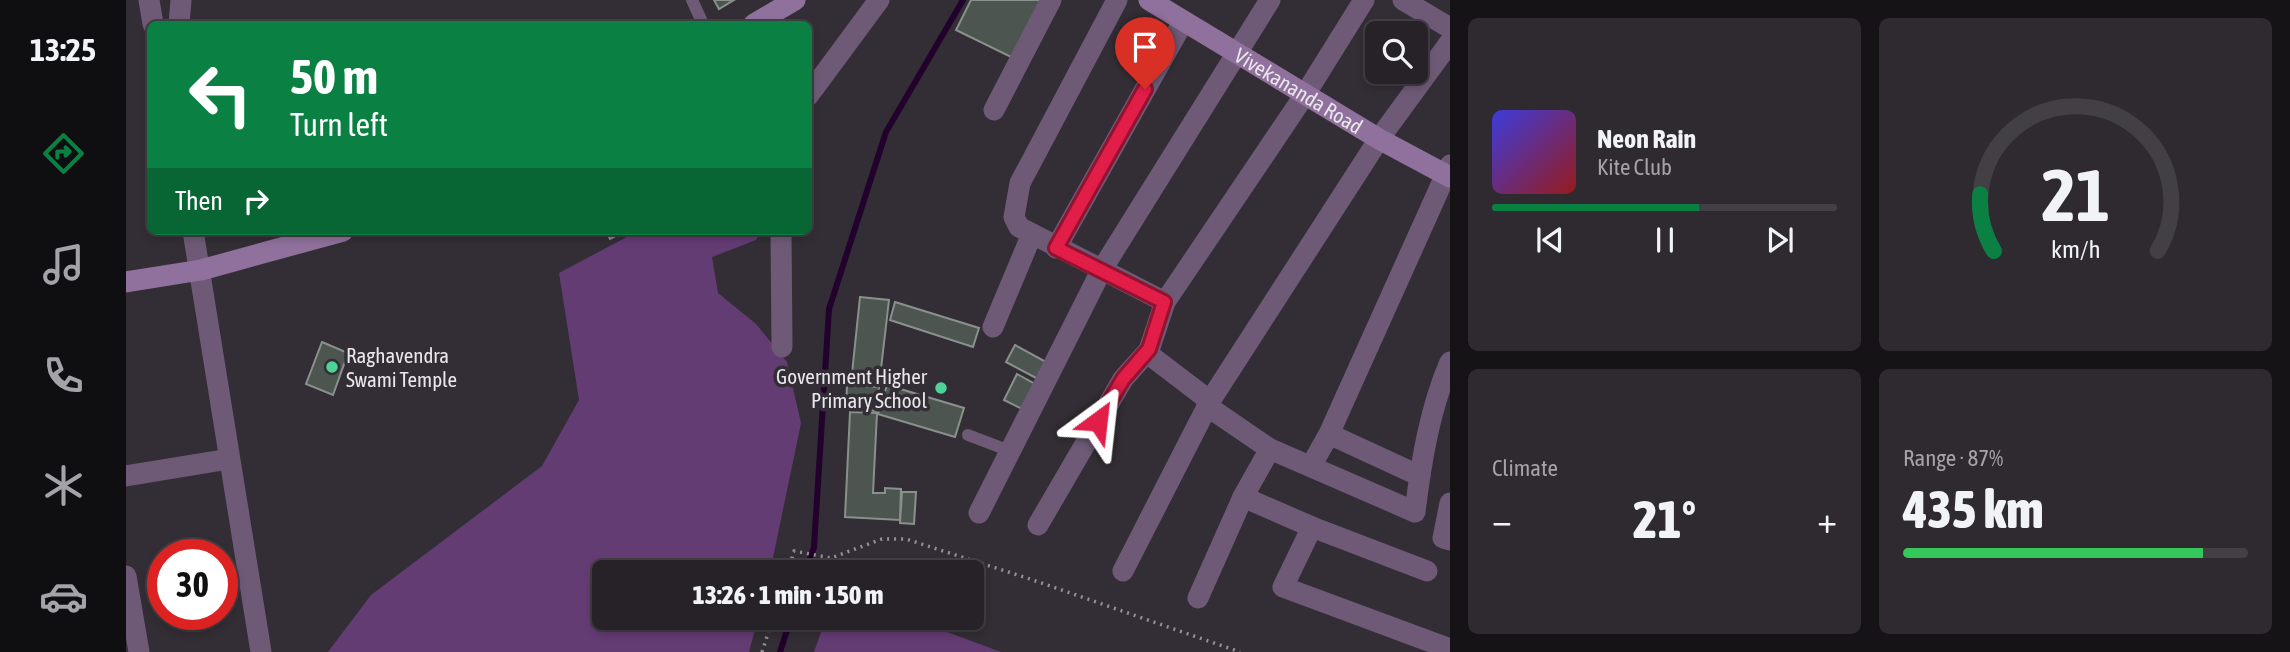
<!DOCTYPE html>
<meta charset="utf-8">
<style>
:root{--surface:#262228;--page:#2e2a30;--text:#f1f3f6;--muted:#a4a4a8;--line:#423f45;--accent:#0b8043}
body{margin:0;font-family:"Asap Condensed",sans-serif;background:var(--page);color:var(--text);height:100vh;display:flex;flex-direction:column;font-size:26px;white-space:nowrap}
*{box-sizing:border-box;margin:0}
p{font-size:23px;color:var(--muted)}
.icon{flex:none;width:38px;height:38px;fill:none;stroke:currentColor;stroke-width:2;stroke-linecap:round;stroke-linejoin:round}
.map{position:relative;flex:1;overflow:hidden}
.panel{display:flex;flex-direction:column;gap:18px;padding:18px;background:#151316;width:840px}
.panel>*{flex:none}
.guide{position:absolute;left:21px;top:21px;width:665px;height:214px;border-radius:10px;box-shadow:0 4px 10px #0003,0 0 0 2px var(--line);background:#0b8043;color:#fff;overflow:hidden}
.fabs{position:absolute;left:1239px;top:21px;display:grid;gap:14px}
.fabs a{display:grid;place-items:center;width:63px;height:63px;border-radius:10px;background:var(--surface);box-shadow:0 4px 10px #0003,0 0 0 2px var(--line);font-size:35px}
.speed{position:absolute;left:21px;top:539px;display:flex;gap:14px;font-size:35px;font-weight:700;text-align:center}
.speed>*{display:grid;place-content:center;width:91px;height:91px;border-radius:50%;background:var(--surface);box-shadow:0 4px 10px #0003,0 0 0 2px var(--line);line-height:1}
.speed .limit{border:10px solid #d22;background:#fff;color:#111}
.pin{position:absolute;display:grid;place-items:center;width:60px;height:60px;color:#fff;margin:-72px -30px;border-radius:50% 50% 50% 0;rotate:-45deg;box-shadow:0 0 7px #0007}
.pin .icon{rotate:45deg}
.me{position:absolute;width:77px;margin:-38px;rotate:30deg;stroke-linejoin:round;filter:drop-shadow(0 0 5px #0008)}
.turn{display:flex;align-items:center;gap:24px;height:147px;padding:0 28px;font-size:32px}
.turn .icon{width:91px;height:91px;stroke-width:2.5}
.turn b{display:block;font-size:49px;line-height:60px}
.then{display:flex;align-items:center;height:66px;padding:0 28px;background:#0003;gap:14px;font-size:26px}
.big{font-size:52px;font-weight:800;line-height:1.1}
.panel .card{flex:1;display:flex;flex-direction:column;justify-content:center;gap:10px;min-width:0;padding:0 24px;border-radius:10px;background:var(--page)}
.panel .dial{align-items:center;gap:0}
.dial svg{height:182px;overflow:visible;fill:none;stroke:var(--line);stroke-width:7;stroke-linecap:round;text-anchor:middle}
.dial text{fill:var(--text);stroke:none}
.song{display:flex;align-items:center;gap:21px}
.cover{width:84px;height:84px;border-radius:10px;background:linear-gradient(135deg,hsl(240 70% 55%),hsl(0 70% 35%))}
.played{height:7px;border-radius:4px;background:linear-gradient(90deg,var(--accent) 60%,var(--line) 60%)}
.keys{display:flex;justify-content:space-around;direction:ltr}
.heat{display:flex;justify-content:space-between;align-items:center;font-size:38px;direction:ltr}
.charge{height:10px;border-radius:5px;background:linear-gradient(90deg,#34c759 87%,var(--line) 0)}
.panel .tiles{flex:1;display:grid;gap:18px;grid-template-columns:repeat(2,1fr)}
.trip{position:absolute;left:466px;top:560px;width:392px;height:70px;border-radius:10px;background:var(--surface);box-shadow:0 4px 10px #0003,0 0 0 2px var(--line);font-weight:800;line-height:70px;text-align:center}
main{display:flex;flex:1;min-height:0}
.tabs{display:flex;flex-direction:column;width:126px;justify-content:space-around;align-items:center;background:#0f0e10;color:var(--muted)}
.tabs .icon{width:49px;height:49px}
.tabs .on{color:var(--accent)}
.tabs b{font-size:32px;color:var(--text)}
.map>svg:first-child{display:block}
.green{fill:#643c74}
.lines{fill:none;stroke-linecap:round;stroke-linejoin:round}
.stream{stroke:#22022d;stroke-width:6}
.building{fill:#4c5550;stroke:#88918c;stroke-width:2}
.path{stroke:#959197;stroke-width:3.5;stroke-dasharray:2 5;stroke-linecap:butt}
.lane{stroke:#6e5a76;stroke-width:12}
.street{stroke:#6e5a76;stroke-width:21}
.secondary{stroke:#90719d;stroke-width:21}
.route-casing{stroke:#92132f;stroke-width:18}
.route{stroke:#e11d48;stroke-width:12}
.poi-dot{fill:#4dd39a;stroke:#332e35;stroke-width:2.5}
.labels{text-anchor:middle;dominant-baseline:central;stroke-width:7;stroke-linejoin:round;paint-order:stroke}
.street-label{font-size:21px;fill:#eae7ec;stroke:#332e35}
.poi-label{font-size:21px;fill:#eae7ec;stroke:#332e35;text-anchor:start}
</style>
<main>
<nav class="tabs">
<b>13:25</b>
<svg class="icon on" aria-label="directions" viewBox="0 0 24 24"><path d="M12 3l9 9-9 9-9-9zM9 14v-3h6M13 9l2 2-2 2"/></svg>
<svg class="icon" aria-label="music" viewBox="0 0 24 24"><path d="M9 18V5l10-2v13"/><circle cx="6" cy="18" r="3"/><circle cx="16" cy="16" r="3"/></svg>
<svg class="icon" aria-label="phone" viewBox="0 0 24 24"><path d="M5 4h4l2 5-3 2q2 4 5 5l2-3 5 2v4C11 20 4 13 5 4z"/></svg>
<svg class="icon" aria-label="climate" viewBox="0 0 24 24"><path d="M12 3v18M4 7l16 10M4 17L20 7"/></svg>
<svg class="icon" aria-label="car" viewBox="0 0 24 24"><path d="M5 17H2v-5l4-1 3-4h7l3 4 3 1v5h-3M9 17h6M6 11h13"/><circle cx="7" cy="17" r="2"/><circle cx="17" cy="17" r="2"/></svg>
</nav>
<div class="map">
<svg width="1324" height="652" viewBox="0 0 1324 652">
<rect width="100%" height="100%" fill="#332e35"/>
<g class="green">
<polygon points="512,231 635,231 630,240 586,257 592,293 630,324 661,362 675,423 644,572 478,572 478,618 632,618 623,652 202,652 245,595 416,466 453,400 433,273"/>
<polygon points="700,618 783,618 875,652 688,652"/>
</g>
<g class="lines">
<g class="stream">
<polyline points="679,572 688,547 703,309 760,132 837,0"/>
<polyline points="654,652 665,618"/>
</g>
</g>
<g class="building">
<polygon points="588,0 608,0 593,9"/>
<polygon points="845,0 916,0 887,58 830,30"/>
<polygon points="480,231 499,231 484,239"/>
<polygon points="734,297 763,300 753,386 725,383"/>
<polygon points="769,302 853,328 847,347 764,320"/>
<polygon points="196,342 222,353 207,395 180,384"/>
<polygon points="889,345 920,362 912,379 880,362"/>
<polygon points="891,374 909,384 896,409 878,400"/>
<polygon points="721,385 753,387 751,411 720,409"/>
<polygon points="761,385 838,408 829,437 752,414"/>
<polygon points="724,412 751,413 747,493 759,493 759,488 775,489 774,520 719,517"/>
<polygon points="776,492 790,492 788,524 774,523"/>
</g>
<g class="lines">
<g class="path">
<polyline points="662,572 668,551 705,558 756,539 780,539 904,579 1114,652"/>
<polyline points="636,652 647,618"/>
</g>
<g class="lane">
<polyline points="566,0 577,24"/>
<polyline points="842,435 884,451"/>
</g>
<g class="street">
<polyline points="23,0 27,24"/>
<polyline points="1277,0 1324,28"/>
<polyline points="53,24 55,0"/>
<polyline points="682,96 753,0"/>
<polyline points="868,110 925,0"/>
<polyline points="67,231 135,652"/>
<polyline points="655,231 656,347"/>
<polyline points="930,248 1057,22"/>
<polyline points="1039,302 1180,93 1238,0"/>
<polyline points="867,327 906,234"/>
<polyline points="1021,353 1084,401"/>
<path d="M1081 406 1144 449 1289 512C1295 462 1304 408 1324 362"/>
<polyline points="1203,434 1294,476"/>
<polyline points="1185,466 1203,434 1324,165"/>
<polyline points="0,476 103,459"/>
<polyline points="1117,497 1186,527 1157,587 1324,649"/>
<polyline points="1324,503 1317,538 1324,540"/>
<polyline points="853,513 975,271 1144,0"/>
<polyline points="912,525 997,379 1023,350 1039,302 893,227 888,217 894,183 991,0"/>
<polyline points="1186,527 1301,571"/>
<polyline points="997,571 1084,401 1253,139 1324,42"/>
<polyline points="0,576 13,652"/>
<polyline points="1072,598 1117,497 1144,449"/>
</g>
<g class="secondary">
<path id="s1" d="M1023 0 1253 139 1324 177"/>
<polyline points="628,24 669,0"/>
<polyline points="0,282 75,270 217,231"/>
</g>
</g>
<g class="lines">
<defs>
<polyline id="route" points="972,421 997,379 1023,349 1038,302 930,248 1019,89"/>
</defs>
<use href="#route" class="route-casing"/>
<use href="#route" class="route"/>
</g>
<g class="poi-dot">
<circle cx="206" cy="367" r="7"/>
<circle cx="815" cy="388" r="7"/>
</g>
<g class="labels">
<g class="street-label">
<text stroke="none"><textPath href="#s1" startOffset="175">Vivekananda Road</textPath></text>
</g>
<g class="poi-label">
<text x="220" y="355">Raghavendra<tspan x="220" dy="24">Swami Temple</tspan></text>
<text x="801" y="376" text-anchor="end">Government Higher<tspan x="801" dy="24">Primary School</tspan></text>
</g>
</g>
</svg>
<div class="fabs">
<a><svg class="icon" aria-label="search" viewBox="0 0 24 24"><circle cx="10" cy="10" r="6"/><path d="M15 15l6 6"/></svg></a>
</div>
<div class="speed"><div class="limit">30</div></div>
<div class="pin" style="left:1019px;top:89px;background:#d93025"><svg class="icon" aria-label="arrive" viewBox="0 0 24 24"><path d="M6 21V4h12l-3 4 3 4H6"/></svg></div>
<svg class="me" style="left:972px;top:421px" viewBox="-20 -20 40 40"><path d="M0-17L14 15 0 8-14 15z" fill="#e11d48" stroke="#fff" stroke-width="4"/></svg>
<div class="trip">13:26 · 1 min · 150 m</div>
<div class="guide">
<div class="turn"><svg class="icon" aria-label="left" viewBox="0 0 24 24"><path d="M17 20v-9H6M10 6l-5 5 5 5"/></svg><div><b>50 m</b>Turn left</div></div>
<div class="then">Then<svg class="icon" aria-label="right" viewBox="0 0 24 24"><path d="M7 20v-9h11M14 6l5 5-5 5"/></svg></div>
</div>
</div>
<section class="panel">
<div class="tiles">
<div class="card">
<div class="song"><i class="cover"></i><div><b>Neon Rain</b><p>Kite Club</p></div></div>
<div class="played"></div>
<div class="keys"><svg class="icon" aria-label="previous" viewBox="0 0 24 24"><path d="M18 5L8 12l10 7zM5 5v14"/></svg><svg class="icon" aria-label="pause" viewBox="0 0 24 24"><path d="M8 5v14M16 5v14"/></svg><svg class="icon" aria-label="next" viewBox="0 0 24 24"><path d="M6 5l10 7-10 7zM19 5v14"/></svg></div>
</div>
<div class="card dial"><svg viewBox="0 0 100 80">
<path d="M14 69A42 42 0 1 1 86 69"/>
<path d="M14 69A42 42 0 0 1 8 44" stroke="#0b8043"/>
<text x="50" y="56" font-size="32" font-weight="700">21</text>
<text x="50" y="72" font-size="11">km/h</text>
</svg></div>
<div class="card"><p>Climate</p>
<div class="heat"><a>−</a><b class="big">21°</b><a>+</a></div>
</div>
<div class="card"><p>Range · 87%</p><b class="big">435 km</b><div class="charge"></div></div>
</div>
</section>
</main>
